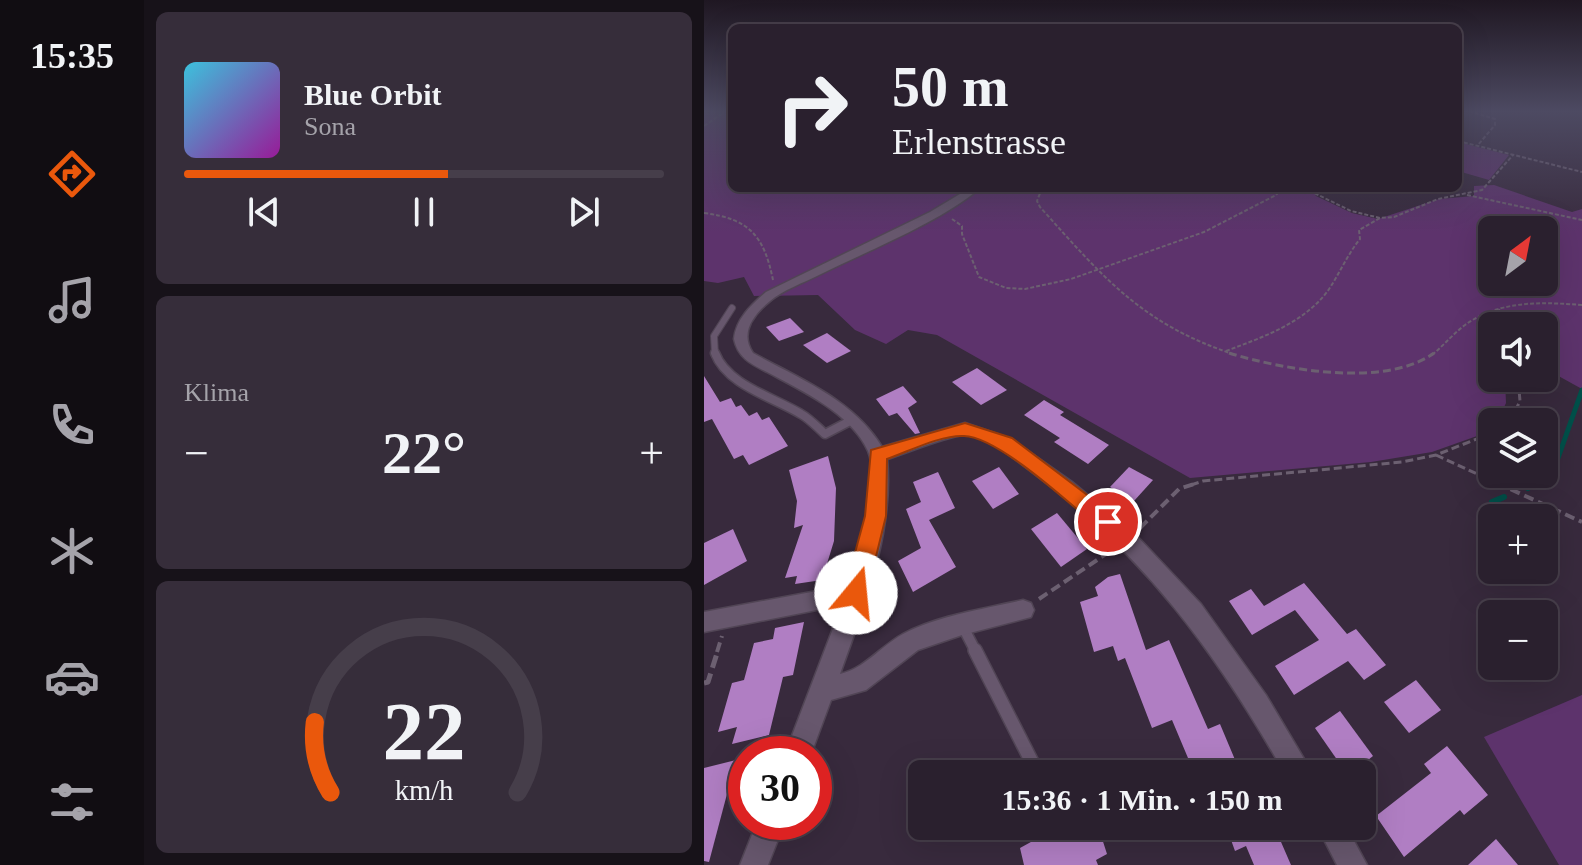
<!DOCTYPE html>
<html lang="de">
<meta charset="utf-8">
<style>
:root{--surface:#2a202e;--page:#362d3a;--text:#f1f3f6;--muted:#a5a3aa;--line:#463e4a;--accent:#ea580c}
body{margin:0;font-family:"Times New Roman",serif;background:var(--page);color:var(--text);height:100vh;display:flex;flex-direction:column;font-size:30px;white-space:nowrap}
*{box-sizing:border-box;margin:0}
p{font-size:26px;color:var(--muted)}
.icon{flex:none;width:44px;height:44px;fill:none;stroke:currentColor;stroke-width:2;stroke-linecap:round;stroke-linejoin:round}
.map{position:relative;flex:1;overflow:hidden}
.drawer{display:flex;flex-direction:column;gap:12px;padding:12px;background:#171219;width:560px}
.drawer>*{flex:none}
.hud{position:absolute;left:24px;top:24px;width:734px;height:168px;border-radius:12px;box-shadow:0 8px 32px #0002,0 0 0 2px var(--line);background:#2a202e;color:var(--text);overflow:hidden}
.needle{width:52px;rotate:32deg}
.controls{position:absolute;left:774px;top:216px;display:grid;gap:16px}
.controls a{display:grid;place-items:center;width:80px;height:80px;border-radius:12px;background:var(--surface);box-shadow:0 8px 32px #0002,0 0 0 2px var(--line);font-size:40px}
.speed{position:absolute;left:24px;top:736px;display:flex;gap:16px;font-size:40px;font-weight:700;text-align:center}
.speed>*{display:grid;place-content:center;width:104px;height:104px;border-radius:50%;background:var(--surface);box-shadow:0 8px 32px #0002,0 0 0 2px var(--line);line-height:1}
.speed .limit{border:12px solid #d22;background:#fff;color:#111}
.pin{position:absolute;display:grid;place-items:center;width:68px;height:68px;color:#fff;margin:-34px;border:4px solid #fff;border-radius:50%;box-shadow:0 2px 8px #0007}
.me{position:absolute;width:88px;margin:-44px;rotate:17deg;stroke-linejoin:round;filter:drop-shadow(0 0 6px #0008)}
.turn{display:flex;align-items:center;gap:28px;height:168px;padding:0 32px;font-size:36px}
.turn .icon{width:104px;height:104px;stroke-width:2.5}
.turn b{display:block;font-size:56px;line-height:68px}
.big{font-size:60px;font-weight:700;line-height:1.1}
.drawer .widget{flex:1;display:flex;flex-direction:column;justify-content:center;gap:12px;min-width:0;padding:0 28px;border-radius:12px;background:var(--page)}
.drawer .dial{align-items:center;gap:0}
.dial svg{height:208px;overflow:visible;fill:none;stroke:var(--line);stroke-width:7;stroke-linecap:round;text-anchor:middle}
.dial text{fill:var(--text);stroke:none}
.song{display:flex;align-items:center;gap:24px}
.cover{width:96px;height:96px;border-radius:12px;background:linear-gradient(135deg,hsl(190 70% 55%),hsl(300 70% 35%))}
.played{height:8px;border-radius:4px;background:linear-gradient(90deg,var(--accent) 55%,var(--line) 55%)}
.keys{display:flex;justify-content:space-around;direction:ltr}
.heat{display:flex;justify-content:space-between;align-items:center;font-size:44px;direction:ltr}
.trip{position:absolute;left:204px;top:760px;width:468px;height:80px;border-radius:12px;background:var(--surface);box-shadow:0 8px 32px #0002,0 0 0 2px var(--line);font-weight:700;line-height:80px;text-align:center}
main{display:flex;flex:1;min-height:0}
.dock{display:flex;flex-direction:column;width:144px;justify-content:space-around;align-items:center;background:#110d12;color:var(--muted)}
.dock .icon{width:56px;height:56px}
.dock .current{color:var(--accent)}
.dock b{font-size:36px;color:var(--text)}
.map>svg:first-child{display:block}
.green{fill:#5d336c;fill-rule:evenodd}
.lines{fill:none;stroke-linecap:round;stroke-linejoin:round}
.stream-far2{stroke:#00504a;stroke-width:2}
.stream-far1{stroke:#00504a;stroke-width:5}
.stream{stroke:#00504a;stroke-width:6}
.building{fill:#b07ec3}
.lane-far3-casing{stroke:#514555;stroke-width:8}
.lane-far2-casing{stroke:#514555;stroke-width:11}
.lane-far1-casing{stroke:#514555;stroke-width:13}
.lane-casing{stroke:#514555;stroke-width:16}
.street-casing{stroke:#514555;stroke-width:3}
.path-far3{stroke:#6c6071;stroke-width:2;stroke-dasharray:4 2;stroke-linecap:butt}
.path-far2{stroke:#6c6071;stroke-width:3;stroke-dasharray:8 4;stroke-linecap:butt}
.path-far1{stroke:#6c6071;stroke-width:4;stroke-dasharray:10 5;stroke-linecap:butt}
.path{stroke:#6c6071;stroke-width:5;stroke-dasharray:13 6;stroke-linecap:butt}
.lane-far3{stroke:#67576d;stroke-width:6}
.lane-far2{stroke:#67576d;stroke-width:8}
.lane-far1{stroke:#67576d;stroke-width:10}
.lane{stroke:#67576d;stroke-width:13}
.street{fill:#67576d;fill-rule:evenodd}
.route{fill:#ea580c;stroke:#983908;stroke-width:2}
</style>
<main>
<nav class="dock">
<b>15:35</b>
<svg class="icon current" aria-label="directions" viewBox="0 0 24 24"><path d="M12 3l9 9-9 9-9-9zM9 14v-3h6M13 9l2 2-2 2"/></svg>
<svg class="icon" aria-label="music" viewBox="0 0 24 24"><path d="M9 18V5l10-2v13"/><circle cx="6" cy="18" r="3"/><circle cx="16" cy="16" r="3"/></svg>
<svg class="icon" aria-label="phone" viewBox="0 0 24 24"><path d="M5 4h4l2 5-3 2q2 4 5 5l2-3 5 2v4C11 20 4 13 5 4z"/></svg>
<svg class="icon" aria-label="climate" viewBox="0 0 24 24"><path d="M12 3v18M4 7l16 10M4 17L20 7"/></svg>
<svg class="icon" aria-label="car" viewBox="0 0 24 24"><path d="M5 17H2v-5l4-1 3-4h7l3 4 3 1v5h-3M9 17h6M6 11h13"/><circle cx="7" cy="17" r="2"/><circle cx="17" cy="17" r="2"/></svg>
<svg class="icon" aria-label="filters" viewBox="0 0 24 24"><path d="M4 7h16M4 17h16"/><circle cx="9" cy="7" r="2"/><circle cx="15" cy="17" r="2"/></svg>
</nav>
<section class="drawer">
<div class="widget">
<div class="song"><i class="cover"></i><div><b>Blue Orbit</b><p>Sona</p></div></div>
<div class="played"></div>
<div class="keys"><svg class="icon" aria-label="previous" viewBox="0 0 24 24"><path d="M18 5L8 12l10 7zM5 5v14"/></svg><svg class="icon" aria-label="pause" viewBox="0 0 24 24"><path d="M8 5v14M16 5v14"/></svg><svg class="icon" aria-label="next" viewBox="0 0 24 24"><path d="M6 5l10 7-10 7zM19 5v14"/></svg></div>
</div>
<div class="widget"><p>Klima</p>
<div class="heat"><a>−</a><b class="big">22°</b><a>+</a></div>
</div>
<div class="widget dial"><svg viewBox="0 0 100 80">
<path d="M14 69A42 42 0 1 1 86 69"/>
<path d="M14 69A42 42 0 0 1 8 42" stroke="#ea580c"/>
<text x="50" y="56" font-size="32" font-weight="700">22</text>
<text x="50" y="72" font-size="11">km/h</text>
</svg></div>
</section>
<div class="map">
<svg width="878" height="865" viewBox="0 0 878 865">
<rect width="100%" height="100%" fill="#382a3d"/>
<g class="green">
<path d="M0 111H28V188H607L612 196 648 213 674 219 735 199 770 196V186L790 185 868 212 878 209V389L840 368V326H788V378H801L802 403 793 422H788V425L773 436 728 452 667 462 486 478 233 335 204 330 182 344 151 330 114 295 50 296 40 277 14 283 0 281ZM788 230H840V282H788Z"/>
<polygon points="754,142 805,155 785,180 754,171"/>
<polygon points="878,695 878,865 855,865 780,737"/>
</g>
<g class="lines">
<polyline class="stream-far2" points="0,112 7,111"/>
<polyline class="stream-far1" points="830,485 848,475 878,390"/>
<g class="stream">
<polyline points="824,488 833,483"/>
<polyline points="788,502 800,497"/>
</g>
</g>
<g class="building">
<polygon points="86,318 100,332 75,341 62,327"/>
<polygon points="123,333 147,351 123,363 99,345"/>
<polygon points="273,368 303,390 277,405 248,382"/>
<polygon points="0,376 16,402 27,398 32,407 37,405 45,416 53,412 58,420 65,417 84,446 45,465 39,455 30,459 8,419 0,422"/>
<polygon points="199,386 213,402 204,408 216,433 211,434 193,413 185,416 172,399"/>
<polygon points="340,400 360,412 356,415 405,445 384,464 350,442 356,438 320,415"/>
<polygon points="124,456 132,488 130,541 118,580 91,584 93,576 81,578 99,525 90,528 93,501 85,470"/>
<polygon points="295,467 315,494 289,509 268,481"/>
<polygon points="425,467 449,480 430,501 406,487"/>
<polygon points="234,472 251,508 225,520 252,567 209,592 194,561 217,548 202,509 217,502 209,482"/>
<polygon points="353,513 383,549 357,567 327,529"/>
<polygon points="29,529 43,561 0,585 0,543"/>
<polygon points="416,574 442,650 465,640 504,729 516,724 537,774 447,774 484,758 468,720 448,728 421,658 414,661 409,646 390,652 376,602 394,596 391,587 404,577"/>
<polygon points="600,583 643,634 652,629 682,665 660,680 644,661 590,695 571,666 615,640 591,610 548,635 525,601 547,589 560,606"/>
<polygon points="100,622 89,675 79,677 65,735 28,744 33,727 14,732 28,683 40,680 50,643 69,639 71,628"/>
<polygon points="712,680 737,710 705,733 680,702"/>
<polygon points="636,711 669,756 646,774 643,774 611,728"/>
<polygon points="743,746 784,795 760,815 756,810 700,857 672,816 727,773 720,764"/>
<polygon points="32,760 5,862 0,861 0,768"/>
<polygon points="356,826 394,826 403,854 392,860 394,865 320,865 316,848"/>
<polygon points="522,826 558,826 564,839 574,835 587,865 550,865 542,846 531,851"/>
<polygon points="792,839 814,865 764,865"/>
</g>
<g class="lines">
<defs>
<polyline id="lane-far3" points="11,355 10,336 28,308"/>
<path id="lane-far2" d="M11 353C23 385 69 397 97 414 106 419 113 427 121 434L148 420"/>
<polyline id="lane-far1" points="258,625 272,652"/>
<polyline id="lane" points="271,650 334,774"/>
<g id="street">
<path d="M266 188H276C237 222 163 251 115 275 99 283 79 290 66 301 50 314 35 333 49 353 96 379 150 400 178 447L261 423 307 439 368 482 431 534 497 604 562 695 609 774H581C512 653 442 556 328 472 311 459 281 434 259 435 241 437 202 453 183 459 190 531 160 607 136 674 160 669 177 646 199 634 235 615 280 609 319 600L327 603 330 610 327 617 258 635 214 650 162 690 127 700 107 754H81L138 605 0 632V612L145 585C155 554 177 482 164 451 147 413 98 391 63 372 47 364 34 358 30 339 32 319 47 305 62 292L226 212Z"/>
<polygon points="53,822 81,822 64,865 36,865"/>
<polygon points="613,826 642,826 663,865 633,865"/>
</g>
</defs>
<use href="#lane-far3" class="lane-far3-casing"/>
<use href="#lane-far2" class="lane-far2-casing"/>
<use href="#lane-far1" class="lane-far1-casing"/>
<use href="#lane" class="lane-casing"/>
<use href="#street" class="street-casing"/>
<g class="path-far3">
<polyline points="765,111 791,119 791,125 773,146"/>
<polyline points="0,126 22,111"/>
<polyline points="754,141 878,172"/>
<path d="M338 188 333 201 336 207C399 277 438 325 532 355"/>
<polyline points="600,188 647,211 676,218 690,217 734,199 778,190 809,155"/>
<polyline points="763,195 878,220"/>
<path d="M0 213C46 219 60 236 69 280"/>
<polyline points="248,219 258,226 258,234 275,277 302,288 321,289 367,279 500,232 572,195 578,188"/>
<polyline points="795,309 800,326"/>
<path d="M522 351C559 337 598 324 623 292 635 275 643 255 656 239L655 230 676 218"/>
<path d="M728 355C740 345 749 334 761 325 795 300 838 302 878 305"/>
</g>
<g class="path-far2">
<path d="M525 353C580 370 682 388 730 353"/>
<polyline points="806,422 816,401 814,378"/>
<polyline points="732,455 797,485"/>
<polyline points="487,485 499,481 698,462 732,455 788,433"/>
</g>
<g class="path-far1">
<polyline points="793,483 878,522"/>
<polyline points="436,528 475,489 493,483"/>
<polyline points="335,599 405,552"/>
<polyline points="13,652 18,636"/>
</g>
<polyline class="path" points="0,683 4,682 14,650"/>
<use href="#lane-far3" class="lane-far3"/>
<use href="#lane-far2" class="lane-far2"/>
<use href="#lane-far1" class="lane-far1"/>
<use href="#lane" class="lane"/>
<use href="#street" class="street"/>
</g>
<linearGradient id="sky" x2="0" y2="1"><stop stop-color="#1f1722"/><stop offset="0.48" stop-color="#4d4a62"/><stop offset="1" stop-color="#4d4a62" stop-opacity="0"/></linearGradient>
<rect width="878" height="232" fill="url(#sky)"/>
<path class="route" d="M261 423 308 438 411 516 414 522 411 529 404 531 396 529C367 505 295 437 260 436 236 435 206 451 183 459L182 516 163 593 160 601 152 604 143 601 140 593 161 516 167 450Z"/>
</svg>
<div class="controls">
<a><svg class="needle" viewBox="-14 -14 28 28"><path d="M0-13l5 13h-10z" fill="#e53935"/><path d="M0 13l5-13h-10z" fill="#a5a3aa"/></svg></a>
<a><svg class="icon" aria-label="sound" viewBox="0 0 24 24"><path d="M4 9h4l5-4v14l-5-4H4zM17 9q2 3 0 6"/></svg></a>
<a><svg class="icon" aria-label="layers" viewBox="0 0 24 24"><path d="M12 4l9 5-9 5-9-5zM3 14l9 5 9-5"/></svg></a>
<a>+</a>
<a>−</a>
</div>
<div class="speed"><div class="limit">30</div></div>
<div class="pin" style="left:404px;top:522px;background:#d93025"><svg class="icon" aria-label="arrive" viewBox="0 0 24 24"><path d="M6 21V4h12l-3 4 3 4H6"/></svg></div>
<svg class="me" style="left:152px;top:593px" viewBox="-20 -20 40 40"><circle r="19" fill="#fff"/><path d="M0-13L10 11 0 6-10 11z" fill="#ea580c"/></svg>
<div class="trip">15:36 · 1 Min. · 150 m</div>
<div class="hud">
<div class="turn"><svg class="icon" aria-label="right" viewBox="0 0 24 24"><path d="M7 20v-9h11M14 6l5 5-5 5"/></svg><div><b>50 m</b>Erlenstrasse</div></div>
</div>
</div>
</main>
